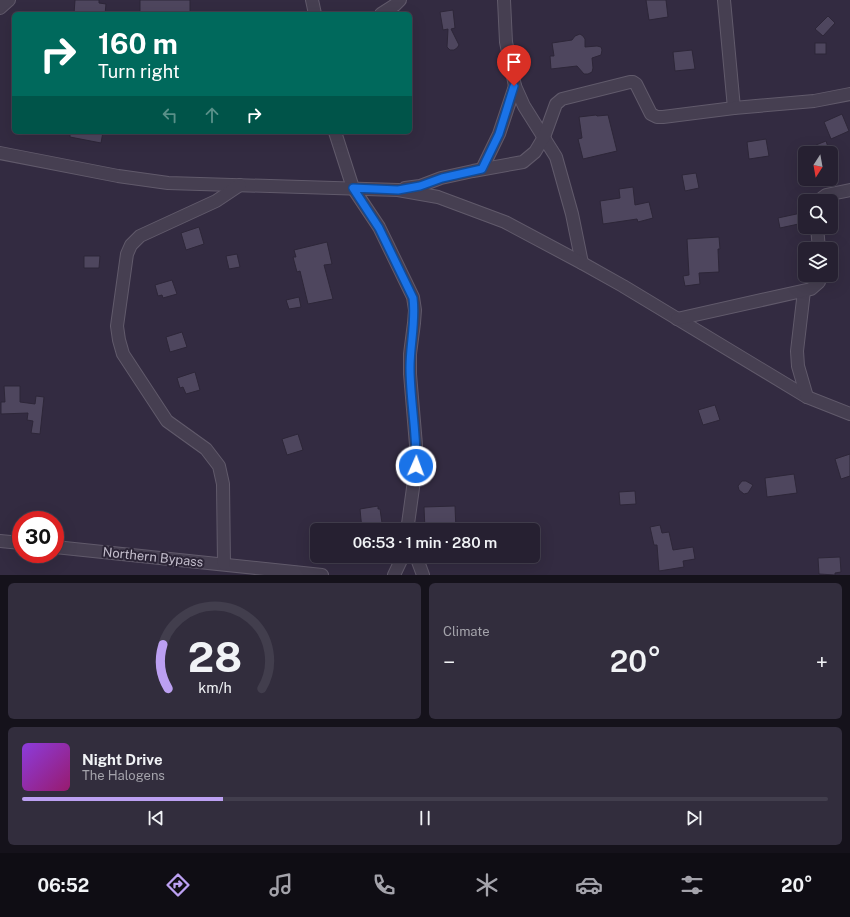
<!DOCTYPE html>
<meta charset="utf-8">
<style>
:root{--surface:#262031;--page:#322d3d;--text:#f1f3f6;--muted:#a4a3ab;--line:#423e4d;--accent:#bca0f2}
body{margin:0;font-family:"Public Sans",sans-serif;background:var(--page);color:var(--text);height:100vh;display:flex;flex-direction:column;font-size:15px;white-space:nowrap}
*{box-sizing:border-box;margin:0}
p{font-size:13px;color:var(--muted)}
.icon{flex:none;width:22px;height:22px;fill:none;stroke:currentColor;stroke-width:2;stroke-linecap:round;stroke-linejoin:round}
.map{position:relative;height:575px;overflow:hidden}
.side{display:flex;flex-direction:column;gap:8px;padding:8px;background:#15121b;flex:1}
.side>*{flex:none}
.top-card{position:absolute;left:12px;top:12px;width:400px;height:122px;border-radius:6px;box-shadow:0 4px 16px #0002,0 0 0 1px var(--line);background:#00695c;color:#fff;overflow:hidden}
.needle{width:26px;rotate:191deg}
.buttons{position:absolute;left:798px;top:146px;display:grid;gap:8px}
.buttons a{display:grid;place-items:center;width:40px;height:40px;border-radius:6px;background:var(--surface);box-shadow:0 4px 16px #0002,0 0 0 1px var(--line);font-size:20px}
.speed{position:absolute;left:12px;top:511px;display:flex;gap:8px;font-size:20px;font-weight:700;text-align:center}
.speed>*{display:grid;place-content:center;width:52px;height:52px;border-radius:50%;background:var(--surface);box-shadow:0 4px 16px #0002,0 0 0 1px var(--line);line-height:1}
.speed .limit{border:6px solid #d22;background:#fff;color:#111}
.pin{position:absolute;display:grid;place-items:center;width:34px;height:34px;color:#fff;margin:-41px -17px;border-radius:50% 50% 50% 0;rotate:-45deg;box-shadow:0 0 4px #0007}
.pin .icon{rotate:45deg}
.me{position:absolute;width:44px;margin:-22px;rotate:2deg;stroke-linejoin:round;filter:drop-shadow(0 0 3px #0008)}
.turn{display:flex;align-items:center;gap:14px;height:84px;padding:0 20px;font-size:18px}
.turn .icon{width:52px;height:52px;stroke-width:2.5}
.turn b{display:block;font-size:28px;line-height:34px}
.lanes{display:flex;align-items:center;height:38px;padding:0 20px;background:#0003;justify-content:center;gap:20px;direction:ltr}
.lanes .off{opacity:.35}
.big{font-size:30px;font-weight:600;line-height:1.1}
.side .tile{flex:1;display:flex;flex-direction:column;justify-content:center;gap:6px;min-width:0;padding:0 14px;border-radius:6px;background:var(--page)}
.side .dial{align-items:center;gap:0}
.dial svg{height:104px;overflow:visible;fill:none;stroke:var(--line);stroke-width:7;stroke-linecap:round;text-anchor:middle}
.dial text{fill:var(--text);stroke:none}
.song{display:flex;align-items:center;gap:12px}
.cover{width:48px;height:48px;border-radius:6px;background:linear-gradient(135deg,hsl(270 70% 55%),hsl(320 70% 35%))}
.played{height:4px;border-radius:2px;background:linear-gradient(90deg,var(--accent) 25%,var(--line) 25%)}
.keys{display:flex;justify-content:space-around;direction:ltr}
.heat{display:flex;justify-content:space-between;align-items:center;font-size:22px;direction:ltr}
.side .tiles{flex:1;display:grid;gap:8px;grid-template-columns:1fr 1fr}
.tile:last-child{grid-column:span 2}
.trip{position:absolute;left:310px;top:523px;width:230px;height:40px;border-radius:6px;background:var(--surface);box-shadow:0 4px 16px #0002,0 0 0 1px var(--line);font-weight:600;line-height:40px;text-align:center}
.tab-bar{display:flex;height:64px;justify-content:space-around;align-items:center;background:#0f0d14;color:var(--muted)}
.tab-bar .icon{width:28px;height:28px}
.tab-bar .active{color:var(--accent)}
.tab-bar b{font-size:18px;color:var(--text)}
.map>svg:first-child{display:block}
.building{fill:#4e465e;stroke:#2d2638}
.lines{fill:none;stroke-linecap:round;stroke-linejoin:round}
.street-casing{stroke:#615a6b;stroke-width:14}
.street{stroke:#463f51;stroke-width:12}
.route-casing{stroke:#114b97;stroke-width:10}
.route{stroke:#1a73e8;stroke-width:7}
.labels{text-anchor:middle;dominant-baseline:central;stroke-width:4;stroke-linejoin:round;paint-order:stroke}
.street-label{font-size:13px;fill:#c2bccb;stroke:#2b2436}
</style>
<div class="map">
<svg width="850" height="575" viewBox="0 0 850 575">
<rect width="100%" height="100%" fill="#332b41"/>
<g class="building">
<polygon points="75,0 99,0 99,3 106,4 105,14 74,14"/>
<rect x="140" y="0" width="50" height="14"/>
<polygon points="646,0 666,0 668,17 649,20"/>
<polygon points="453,10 455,28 451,29 459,45 457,48 454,50 450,50 447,47 448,29 443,30 440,12"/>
<polygon points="828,16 835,23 823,36 815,29"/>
<polygon points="580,34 583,36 585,39 585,47 597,46 601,47 602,50 601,55 592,58 593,68 592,72 588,74 584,74 577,66 551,69 550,56 554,56 552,43 572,40 575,36"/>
<rect x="815" y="43" width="11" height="11"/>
<polygon points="692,50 695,69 675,71 673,52"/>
<polygon points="842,114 849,131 831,139 824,122"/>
<polygon points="596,115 597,116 608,115 617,151 583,159 578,139 582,138 579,117"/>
<polygon points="70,132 103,132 101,143 70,137"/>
<polygon points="766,139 769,156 749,159 747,142"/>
<polygon points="826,141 830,153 818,153 816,145"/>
<polygon points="696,173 699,188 685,191 682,175"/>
<polygon points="633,187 635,205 649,202 653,218 638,222 637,219 603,224 600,201 620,198 619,189"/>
<polygon points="801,213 803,223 780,228 778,218"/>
<polygon points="199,227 204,244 186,250 181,233"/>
<polygon points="719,237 720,249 718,249 719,272 699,273 700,284 685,286 683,276 689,275 687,239"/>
<polygon points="327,242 332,264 324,265 333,299 308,304 300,271 297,272 293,257 296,257 294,250"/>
<polygon points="237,254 240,267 229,269 226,256"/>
<polygon points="84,256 100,256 99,268 84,268"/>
<polygon points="172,280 177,294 163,298 162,295 158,296 155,285"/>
<polygon points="299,297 301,307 289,309 286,300"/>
<polygon points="182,332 187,347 170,352 166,337"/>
<polygon points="195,372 200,390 186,394 183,387 180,388 177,378"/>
<polygon points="4,386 20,386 20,402 35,404 36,396 44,397 40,434 31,433 33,421 27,420 28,413 1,414 1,402 5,402"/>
<polygon points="715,405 720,420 703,425 698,410"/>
<polygon points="298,434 303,450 287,455 282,439"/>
<polygon points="850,454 850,476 841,479 835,459"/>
<polygon points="794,474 797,493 767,497 765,478"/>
<polygon points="742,481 746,481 753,485 748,493 744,494 739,490 738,486"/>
<polygon points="635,491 636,504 620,505 619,492"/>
<polygon points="378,506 378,509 380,509 382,523 374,524 375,529 362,530 360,509"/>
<polygon points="455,506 456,530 425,530 424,507"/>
<polygon points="660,525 662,533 669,532 673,550 693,547 695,559 683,561 684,567 659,571 657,545 654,545 650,527"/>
<polygon points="840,557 841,572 835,573 835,575 819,574 818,558"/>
</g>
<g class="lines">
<defs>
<g id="street">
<polyline points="312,0 315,14"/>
<polyline points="504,0 506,42 515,86 524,106 556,157 572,214 582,263"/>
<polyline points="724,0 734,108"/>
<polyline points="0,8 9,0"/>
<polyline points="381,14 395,5 400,0"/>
<polyline points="335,132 353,188 379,227 413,297 415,310 414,323 410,354 410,374 416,445 416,466 408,524 409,530"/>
<polyline points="0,153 118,176 168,183 398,190 438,197 505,222 582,263 623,286 807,397 850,414"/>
<polyline points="482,169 499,134 515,86"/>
<polyline points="405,188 420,186 441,178 473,171 523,162 535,152 544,137 556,104 562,99 630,82 633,82 636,84 651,114 657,117 663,117 734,108 814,101 850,94"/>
<polyline points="818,201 826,195 850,190"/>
<polyline points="817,227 819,249"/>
<polyline points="804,291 797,351 798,366 807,397"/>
<polyline points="677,319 811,289 819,282 820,275"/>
<polyline points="0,541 21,543"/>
<polyline points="55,547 322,575"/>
<polyline points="416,556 423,575"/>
<polyline points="224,564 223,484 219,466 206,449 167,421 123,354 119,340 117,326 127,254 131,245 140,236 216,201 240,185"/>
<polyline points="394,575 403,556"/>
</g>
</defs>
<use href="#street" class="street-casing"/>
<use href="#street" class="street"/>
</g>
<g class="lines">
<defs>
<path id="route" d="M416 466C417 433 410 400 410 368 410 344 416 321 413 298L379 228 353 188 398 190 420 186 442 178 482 169 499 134 514 86"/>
</defs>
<use href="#route" class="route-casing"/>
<use href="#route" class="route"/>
</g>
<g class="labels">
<g class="street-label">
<text transform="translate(153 557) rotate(6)">Northern Bypass</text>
</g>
</g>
</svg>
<div class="buttons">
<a><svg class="needle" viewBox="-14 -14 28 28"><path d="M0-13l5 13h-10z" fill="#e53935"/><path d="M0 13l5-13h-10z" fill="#a4a3ab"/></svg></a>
<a><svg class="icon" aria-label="search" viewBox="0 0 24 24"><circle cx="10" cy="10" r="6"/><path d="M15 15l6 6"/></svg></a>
<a><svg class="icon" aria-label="layers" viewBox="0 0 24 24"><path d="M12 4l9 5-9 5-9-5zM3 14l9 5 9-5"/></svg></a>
</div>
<div class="speed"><div class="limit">30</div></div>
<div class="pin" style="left:514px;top:86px;background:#d93025"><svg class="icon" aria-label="arrive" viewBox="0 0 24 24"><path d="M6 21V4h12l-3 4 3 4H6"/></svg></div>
<svg class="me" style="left:416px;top:466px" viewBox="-20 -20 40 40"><circle r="17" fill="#1a73e8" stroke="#fff" stroke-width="3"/><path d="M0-11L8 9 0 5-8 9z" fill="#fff"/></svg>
<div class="trip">06:53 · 1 min · 280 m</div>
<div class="top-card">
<div class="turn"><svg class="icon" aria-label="right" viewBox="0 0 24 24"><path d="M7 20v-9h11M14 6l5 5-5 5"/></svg><div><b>160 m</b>Turn right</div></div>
<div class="lanes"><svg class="icon off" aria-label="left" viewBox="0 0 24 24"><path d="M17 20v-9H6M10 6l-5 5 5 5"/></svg><svg class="icon off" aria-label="ahead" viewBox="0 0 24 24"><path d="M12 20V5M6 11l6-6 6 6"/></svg><svg class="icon" aria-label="right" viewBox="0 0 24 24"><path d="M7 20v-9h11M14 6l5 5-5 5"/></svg></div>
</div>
</div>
<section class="side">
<div class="tiles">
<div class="tile dial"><svg viewBox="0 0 100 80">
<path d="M14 69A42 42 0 1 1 86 69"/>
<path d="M14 69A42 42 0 0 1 10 35" stroke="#bca0f2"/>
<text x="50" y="56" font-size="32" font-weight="700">28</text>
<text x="50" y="72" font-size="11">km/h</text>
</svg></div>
<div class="tile"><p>Climate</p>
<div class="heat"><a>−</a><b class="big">20°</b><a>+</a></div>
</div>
<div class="tile">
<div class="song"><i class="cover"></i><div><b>Night Drive</b><p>The Halogens</p></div></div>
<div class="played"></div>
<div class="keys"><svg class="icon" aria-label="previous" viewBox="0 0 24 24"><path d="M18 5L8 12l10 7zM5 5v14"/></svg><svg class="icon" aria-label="pause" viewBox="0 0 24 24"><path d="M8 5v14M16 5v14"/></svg><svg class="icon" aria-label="next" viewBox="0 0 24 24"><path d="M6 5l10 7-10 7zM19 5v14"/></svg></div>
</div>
</div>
</section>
<nav class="tab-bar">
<b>06:52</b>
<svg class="icon active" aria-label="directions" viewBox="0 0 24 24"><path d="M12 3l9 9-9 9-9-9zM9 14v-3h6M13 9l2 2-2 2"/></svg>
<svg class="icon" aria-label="music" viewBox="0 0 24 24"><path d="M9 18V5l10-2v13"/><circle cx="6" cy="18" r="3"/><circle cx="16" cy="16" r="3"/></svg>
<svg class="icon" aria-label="phone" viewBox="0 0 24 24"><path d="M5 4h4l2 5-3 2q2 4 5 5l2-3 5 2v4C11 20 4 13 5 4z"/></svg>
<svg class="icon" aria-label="climate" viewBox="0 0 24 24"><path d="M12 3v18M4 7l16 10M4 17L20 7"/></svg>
<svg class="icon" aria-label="car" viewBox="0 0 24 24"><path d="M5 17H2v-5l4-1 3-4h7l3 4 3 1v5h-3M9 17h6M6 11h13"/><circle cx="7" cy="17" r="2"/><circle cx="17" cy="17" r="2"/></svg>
<svg class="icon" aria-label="filters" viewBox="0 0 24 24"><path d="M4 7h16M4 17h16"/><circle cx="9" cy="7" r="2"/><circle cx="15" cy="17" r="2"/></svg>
<b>20°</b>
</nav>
